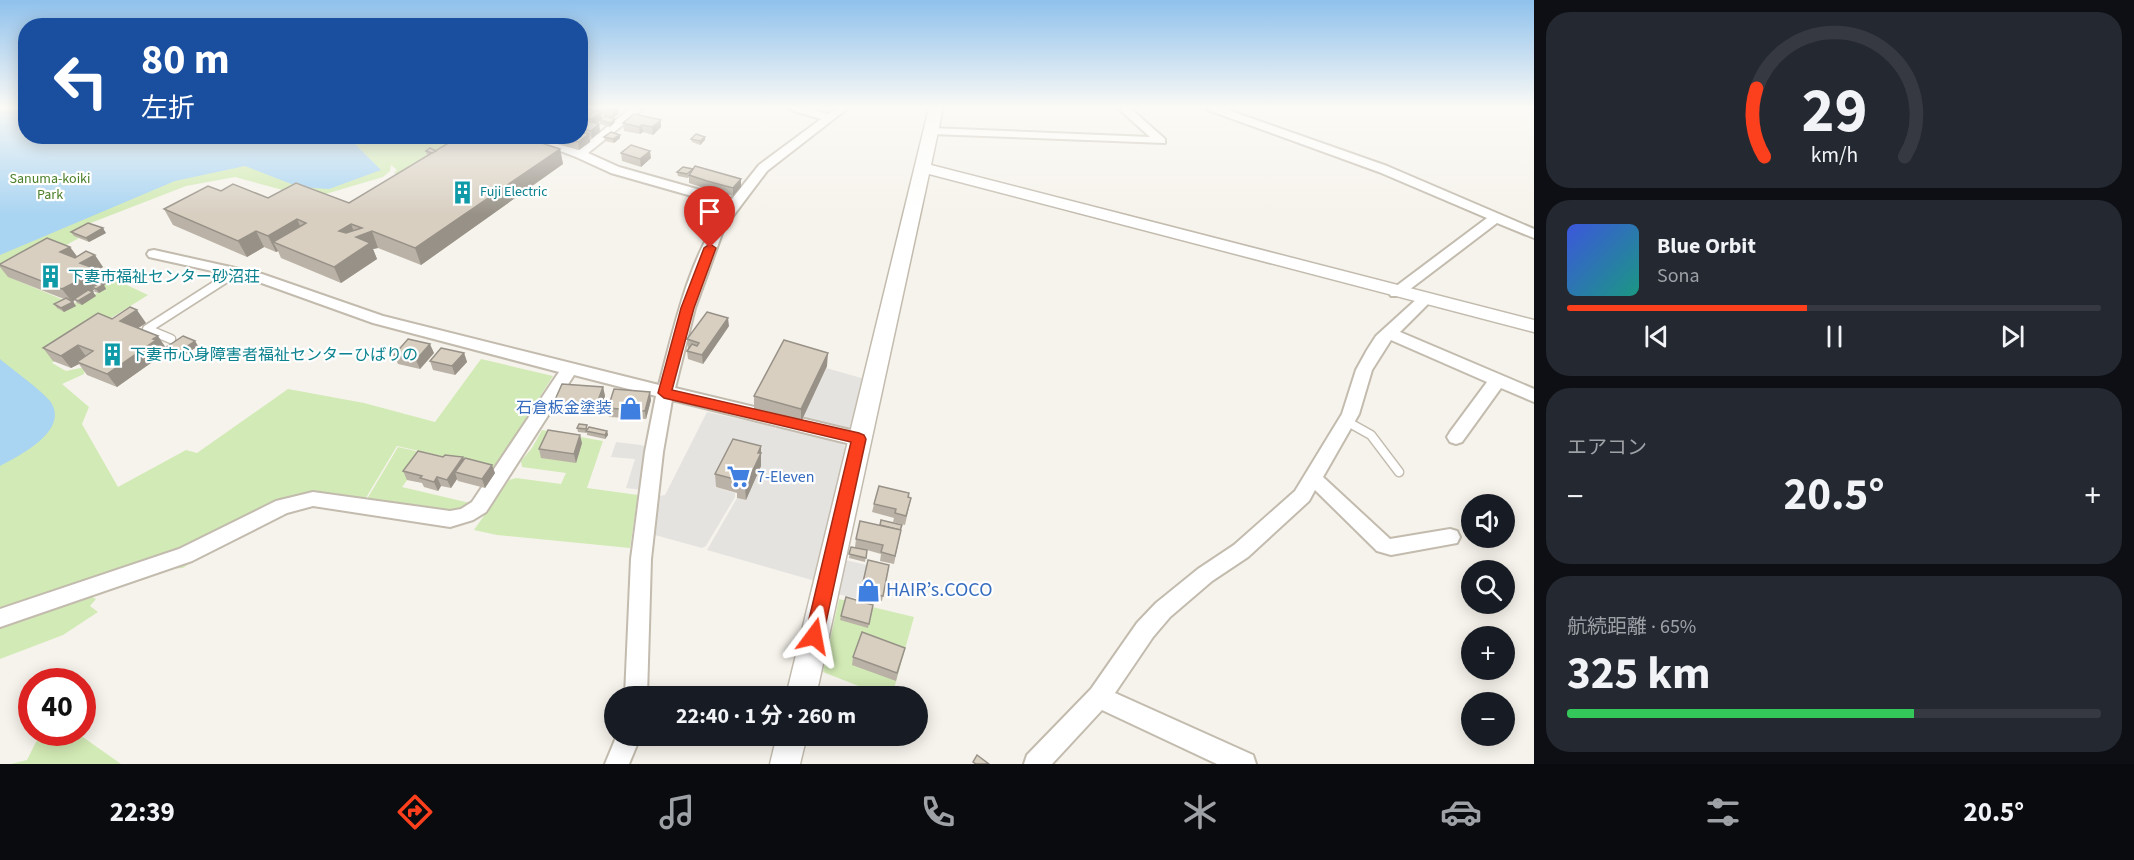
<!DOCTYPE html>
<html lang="ja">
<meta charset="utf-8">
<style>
:root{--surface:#171b24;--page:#242831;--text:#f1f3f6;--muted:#9ea1a6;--line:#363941;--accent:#fc3f1d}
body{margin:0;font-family:"Source Sans 3","Noto Sans JP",sans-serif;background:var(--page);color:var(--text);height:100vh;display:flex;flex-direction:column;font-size:22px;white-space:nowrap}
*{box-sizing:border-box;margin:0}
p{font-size:20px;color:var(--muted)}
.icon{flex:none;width:33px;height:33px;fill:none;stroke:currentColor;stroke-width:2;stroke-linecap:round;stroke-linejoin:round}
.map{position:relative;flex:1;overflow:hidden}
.drawer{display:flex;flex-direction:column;gap:12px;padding:12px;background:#0d0f14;width:600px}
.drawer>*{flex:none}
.guide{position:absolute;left:18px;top:18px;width:570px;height:126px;border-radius:24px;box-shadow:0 3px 15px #0003;background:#1a4fa0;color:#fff;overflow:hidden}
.fabs{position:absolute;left:1461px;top:494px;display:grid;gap:12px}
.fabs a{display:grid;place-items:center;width:54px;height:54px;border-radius:50%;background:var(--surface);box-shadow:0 3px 15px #0003;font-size:30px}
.speed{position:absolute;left:18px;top:668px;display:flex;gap:12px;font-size:30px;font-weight:700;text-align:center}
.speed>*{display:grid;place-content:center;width:78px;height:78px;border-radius:50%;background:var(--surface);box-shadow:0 3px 15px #0003;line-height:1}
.speed .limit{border:9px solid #d22;background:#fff;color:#111}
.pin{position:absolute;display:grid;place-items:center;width:51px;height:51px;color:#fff;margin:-62px -26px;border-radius:50% 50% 50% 0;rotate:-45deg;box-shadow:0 0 6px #0007}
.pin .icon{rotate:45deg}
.me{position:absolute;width:66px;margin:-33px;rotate:13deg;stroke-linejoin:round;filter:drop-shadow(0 0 4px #0008)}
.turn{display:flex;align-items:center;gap:21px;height:126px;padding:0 24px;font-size:27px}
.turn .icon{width:78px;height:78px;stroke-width:2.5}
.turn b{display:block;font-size:42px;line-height:51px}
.big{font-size:45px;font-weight:700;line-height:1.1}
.drawer .widget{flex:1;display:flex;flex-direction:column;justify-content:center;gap:9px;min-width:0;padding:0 21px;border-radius:24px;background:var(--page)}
.drawer .dial{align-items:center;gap:0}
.dial svg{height:156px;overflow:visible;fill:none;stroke:var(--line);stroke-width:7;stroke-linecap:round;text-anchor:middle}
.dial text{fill:var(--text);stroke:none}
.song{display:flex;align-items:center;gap:18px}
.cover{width:72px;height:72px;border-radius:9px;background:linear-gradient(135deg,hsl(230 70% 55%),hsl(170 70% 35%))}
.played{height:6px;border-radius:3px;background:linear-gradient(90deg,var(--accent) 45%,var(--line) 45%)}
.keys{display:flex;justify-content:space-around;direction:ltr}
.heat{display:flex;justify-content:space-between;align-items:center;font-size:33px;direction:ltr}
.charge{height:9px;border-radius:4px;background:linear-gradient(90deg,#34c759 65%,var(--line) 0)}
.trip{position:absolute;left:604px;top:686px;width:324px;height:60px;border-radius:30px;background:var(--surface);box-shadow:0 3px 15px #0003;font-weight:700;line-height:60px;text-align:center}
.tab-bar{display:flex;height:96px;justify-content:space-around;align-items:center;background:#090b0e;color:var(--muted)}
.tab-bar .icon{width:42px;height:42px}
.tab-bar .on{color:var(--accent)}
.tab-bar b{font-size:27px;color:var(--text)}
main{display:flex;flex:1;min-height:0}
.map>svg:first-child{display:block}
.green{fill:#d2eab5}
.parking{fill:#e5e3e0}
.water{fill:#a9d4f2}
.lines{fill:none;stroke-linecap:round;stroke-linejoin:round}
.service-casing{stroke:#c2bbae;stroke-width:11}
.minor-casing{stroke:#c2bbae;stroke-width:4}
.tertiary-casing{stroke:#c2bbae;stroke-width:3}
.service{stroke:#fff;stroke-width:8}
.minor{fill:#fff;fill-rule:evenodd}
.tertiary{fill:#fff;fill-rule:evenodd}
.wall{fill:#bab2a6}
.shaded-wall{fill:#979187}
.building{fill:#d8cfc1;stroke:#979187;stroke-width:1.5;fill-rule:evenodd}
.route{fill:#fc3f1d;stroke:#a42913;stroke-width:1.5}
.labels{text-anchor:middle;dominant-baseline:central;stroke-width:4.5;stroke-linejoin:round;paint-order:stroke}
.far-park-label{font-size:14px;fill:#4a7f2a;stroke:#fff}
.far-culture-label{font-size:14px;fill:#0d838f;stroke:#fff;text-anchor:start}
.culture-label{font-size:16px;fill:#0d838f;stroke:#fff;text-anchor:start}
.shop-label{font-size:16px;fill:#366cbe;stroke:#fff;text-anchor:end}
.near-shop-label{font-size:20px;fill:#366cbe;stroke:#fff;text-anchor:start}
</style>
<main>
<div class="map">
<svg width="1534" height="764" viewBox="0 0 1534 764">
<rect width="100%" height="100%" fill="#f6f3ec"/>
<g class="green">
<polygon points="0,108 25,108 26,136 477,137 407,177 394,173 397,170 391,165 390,171 383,177 312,198 235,177 186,186 88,224 79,238 9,277 73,304 106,289 102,286 114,279 148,295 66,346 66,351 52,363 66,371 85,367 84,374 62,384 89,407 82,424 118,487 186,450 197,453 288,389 364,403 435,422 481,359 553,376 495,468 397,446 364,501 285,497 211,536 206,552 183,568 168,569 0,612"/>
<polygon points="542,430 603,441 587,488 638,495 630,548 497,535 474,530 509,480 516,478 561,484 566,473 522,467 521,461 532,448"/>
<polygon points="398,447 468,463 422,460 402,487 470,503 461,509 451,511 367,499"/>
<polygon points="91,596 96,599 90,606 98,612 63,635 0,659 0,627"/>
<polygon points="839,599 914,617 892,696 884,696 823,672"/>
<polygon points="41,732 80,735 121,764 11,764 27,760"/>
</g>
<g class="parking">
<polygon points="826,368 865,379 854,425 843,431 801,422"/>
<polygon points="707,412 775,427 775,430 776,427 839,441 848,449 815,581 707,550 737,498 746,500 761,467 733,452 715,487 735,493 735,497 706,546 702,548 655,535 659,496 665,495"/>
<polygon points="616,442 641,445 646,447 642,490 626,488 635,459 611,457"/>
<polygon points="845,560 867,565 860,599 837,594"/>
</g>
<g class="water">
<polygon points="0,108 25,108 26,136 348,137 381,170 329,189 299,187 245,166 175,181 0,255"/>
<path d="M0 359C13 370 40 389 50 401 71 430 19 456 0 466Z"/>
</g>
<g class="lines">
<defs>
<g id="service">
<polyline points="171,339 147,329 236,272"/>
<polyline points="1346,421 1371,435 1399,472"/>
</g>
<g id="minor">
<polygon points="589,108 601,108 580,123 580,114"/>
<path d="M631 108H644L588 153 619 167 732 199 759 165 821 119 791 110 790 108H806L828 114 836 108H848L767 171 724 228 695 308 675 388 859 432 865 434 868 439 865 444 859 446 672 400 663 452 651 559 647 696H625L631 559 645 452 656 396 574 375 486 512 473 520 450 527 313 506 287 513 192 561 0 627V609L179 549 276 501 313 492 450 511 461 509 472 502 559 372 373 323 253 280 149 257 147 254 149 251 154 250 262 274 383 316 659 385C675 324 689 256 727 206L611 173 576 157 521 136H539L578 150Z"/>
<polygon points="1118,108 1130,108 1165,139 1165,143 931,134 925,131 931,128 1150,137"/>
<polygon points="1207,108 1222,108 1387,166 1534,229 1534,238 1497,223 1401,296 1391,296 1389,293 1391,290 1487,218 1379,172 1208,110"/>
<polygon points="1424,295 1431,300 1429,303 1400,332 1534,389 1534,402 1501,388 1462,442 1456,444 1450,442 1447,437 1450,432 1487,382 1391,340 1372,370 1359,414 1323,477 1390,539 1450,529 1457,531 1460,537 1457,543 1391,555 1377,551 1315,490 1309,501 1248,557 1212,581 1170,617 1153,637 1115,693 1253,755 1256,764 1217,764 1102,710 1052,764 1024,764 1027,755 1091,689 1137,623 1156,603 1198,569 1234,545 1295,491 1342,414 1356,370 1367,350 1376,336 1419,297"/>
<polygon points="617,735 641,735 629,764 605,764"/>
</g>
<g id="tertiary">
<polygon points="929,108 943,108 931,165 1534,320 1534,332 929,174 816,696 786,696"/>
<polygon points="777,735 807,735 800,764 770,764"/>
</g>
</defs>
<use href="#service" class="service-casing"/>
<use href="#minor" class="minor-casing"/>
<use href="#tertiary" class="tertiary-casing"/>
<use href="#service" class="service"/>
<use href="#minor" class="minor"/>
<use href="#tertiary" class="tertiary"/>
</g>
<g class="wall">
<polygon points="597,108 618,108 619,113 613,118 601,115 602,118 615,119 615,122 610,127 600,124 600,121 597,124 599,124 600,132 592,138 589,138 590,142 579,150 557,144 555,136 580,136 580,115 598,111"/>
<polygon points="661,120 661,127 653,135 643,132 640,134 624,131 623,123"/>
<polygon points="604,137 620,138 614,143 605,141"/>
<polygon points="705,137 705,140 700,145 692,142 691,139"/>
<polygon points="560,149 563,164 421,265 378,248 373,249 377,259 341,283 281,258 278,251 276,252 264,247 247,257 173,225 164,209 221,191 268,198 349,203 429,155 427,155 426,151"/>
<polygon points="621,153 651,158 641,167 622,161"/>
<polygon points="677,172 741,187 733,196 707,189 689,183 689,177 688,178 678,176"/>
<polygon points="71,232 106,233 89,242 74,236"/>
<polygon points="70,247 77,257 103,267 98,270 108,283 104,285 106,289 99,293 95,292 94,290 92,291 96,296 82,305 77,303 75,300 73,301 76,306 64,312 57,308 54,304 64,299 8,277 0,267 0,264"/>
<polygon points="112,319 146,323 138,328 166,348 195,341 198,346 180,358 168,352 166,349 163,351 165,353 117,387 87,375 79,364 71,368 53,361 43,348"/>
<polygon points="729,326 703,364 688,359 687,351 689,348 688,348 687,339"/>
<polygon points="434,353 420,369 398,364 394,355"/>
<polygon points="464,353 467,362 455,375 433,370 430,361"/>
<polygon points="827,366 801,422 754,409 754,396"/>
<polygon points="603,387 605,396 598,415 556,411 554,402"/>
<polygon points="651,400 646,419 609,417 608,408"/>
<polygon points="577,428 607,431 608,435 605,439 587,435 587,433 578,432"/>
<polygon points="582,443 576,463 541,458 539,449"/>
<polygon points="761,446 761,466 746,500 737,498 737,493 716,487 715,474"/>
<polygon points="443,457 463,457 464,459 495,473 485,488 458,481 457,479 451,488 441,486 438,491 424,487 422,483 407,480 403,471"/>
<polygon points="909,497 911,498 905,525 893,522 894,518 872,512 874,504"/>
<polygon points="880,525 902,525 894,564 880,561 881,554 867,550 865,562 849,558 851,547 855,547 856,539"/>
<polygon points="868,560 889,565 882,601 861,596"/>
<polygon points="873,605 868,628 840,620 841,616"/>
<polygon points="905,648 896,681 852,665 853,657"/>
</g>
<g class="shaded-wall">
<polygon points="615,108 618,108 619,113 613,118 612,110"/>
<polygon points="601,112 602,120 600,120 600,121 593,126 592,119"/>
<polygon points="615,119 615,122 610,127 610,123"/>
<polygon points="661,120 661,127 653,135 652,127"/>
<polygon points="599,124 600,132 592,138 591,131"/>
<polygon points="642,125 643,132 640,134 639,127"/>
<polygon points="589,134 590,142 579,150 578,142"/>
<polygon points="620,135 620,138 614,143 613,139"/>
<polygon points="705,137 705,140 700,145 700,141"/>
<polygon points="560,149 563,164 421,265 415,248"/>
<polygon points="650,151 651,158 641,167 640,159"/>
<polygon points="741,179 741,187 733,196 733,188"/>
<polygon points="297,219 304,235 273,242 278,251 276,252 268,236"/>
<polygon points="351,224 356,237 372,231 378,248 373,249 377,259 341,283 334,267 339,231"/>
<polygon points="103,228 106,233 89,242 86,238"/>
<polygon points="256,231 264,247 247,257 238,241"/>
<polygon points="70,247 79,259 60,252"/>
<polygon points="95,255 103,267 89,275 99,270 108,283 104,285 106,289 99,293 96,289 92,287 94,290 76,300 74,299 75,300 72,302 62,289 80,263"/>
<polygon points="93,292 96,296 82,305 78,301"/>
<polygon points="73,302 76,306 64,312 61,308"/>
<polygon points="137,310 146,323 129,334 120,321"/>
<polygon points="728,318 729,326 703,364 702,355"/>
<polygon points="158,336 166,348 163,351 165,353 117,387 107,374"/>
<polygon points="195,341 198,346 180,358 177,353"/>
<polygon points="430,344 434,353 420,369 416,360"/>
<polygon points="78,345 87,358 77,362 79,364 71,368 61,356"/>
<polygon points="464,353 467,362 455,375 452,366"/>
<polygon points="828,353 827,366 801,422 801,409"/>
<polygon points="603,387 605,396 598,415 596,406"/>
<polygon points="650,392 651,400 646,419 645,411"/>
<polygon points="607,431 608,435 605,439 605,435"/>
<polygon points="580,435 582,443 576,463 574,454"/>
<polygon points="761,446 761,466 746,500 745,487"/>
<polygon points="463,457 466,465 455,472 457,479 451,488 447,480"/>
<polygon points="492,465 495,473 485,488 482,479"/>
<polygon points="437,477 441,486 438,491 434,482"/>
</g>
<g class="building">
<polygon points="602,108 615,108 612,110"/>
<polygon points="589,109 601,112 592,119 580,118 580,115"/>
<polygon points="634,114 661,120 652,127 642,125 639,127 623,123"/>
<polygon points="605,116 615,119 610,123 600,120"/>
<polygon points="580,119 599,124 591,131 580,129"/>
<polygon points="580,132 589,134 578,142 557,136 580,136"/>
<polygon points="611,132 620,135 613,139 604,137"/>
<polygon points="696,134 705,137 700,141 691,139"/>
<path d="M460 136H520L560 149 415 248 372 231 356 237 370 243 334 267 273 242 306 223 297 219 268 236 256 231 238 241 164 209 208 186 221 191 233 184 268 198 296 183 349 203ZM351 224 362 228 346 233 339 231Z"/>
<polygon points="631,145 650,151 640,159 621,153"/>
<polygon points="430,148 436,151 432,153 426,151"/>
<polygon points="695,166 741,179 733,188 707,181 689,175"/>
<polygon points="683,167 693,169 687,174 677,172"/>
<polygon points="88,223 103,228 86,238 71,232"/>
<polygon points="47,238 70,247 60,252 75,258 86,251 95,255 80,263 99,270 62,289 0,265 0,264"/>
<polygon points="100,283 103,285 96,289 92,287"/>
<polygon points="88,290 93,292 78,301 74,299"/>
<polygon points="66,298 73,302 61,308 54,304"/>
<polygon points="130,307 137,310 120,321 158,336 153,339 156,340 107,374 77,362 93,351 78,345 61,356 43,348 98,313 112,319"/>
<polygon points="707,312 728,318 702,355 687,351 692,344 697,346 699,343 687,339"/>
<polygon points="183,336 195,341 177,353 165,348"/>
<polygon points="408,339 430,344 416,360 394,355"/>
<polygon points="784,340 828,353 801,409 754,396"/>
<polygon points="441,348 464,353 452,366 430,361"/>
<polygon points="562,384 603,387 596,406 554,402"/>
<polygon points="614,389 650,392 645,411 608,408"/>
<polygon points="579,424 587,425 586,429 577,428"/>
<polygon points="589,427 607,431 605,435 586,431"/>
<polygon points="548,430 580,435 574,454 539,449"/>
<polygon points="733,439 761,446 758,453 761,453 745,487 736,485 738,480 715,474"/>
<polygon points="418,451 443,457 445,455 463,457 447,480 437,477 434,482 420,478 422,476 403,471"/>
<polygon points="465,458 492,465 482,479 455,472"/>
<polygon points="879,486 909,493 908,497 911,498 906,516 895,513 896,509 874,504"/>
<polygon points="881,520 902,525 900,530 880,525"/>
<polygon points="860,521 901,530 895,556 881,552 883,545 856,539"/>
<polygon points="851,547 867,550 866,558 849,554"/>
<polygon points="868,560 889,565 883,596 861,591"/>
<polygon points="846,597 873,605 869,624 841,616"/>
<polygon points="862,632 905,648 897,673 853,657"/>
<polygon points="977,755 989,764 976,764 973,762"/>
</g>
<linearGradient id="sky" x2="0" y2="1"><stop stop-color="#8fc1ec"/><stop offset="0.5" stop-color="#fbfaf6"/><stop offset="1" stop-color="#fbfaf6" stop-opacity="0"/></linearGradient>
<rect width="1534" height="215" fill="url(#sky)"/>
<polygon class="route" points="710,244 716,248 694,308 672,390 859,433 864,435 866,439 823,636 821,642 814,644 808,642 805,636 851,442 664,398 658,393 681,308 704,248"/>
<defs>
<symbol id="building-bare" viewBox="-9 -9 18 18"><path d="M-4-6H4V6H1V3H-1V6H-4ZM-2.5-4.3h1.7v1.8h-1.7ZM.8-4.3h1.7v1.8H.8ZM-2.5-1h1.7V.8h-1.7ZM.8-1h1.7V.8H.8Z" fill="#0f9aa8" stroke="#fff" stroke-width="2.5" paint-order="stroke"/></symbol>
<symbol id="shop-bare" viewBox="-9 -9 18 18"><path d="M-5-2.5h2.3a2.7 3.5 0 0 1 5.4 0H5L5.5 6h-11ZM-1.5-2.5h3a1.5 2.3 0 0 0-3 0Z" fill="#3f7fe0" stroke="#fff" stroke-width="2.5" paint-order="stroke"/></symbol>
<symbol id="supermarket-bare" viewBox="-9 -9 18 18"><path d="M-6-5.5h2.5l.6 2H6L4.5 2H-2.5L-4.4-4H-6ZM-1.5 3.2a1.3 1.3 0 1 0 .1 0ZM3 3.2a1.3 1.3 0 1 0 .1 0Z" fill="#3f7fe0" stroke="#fff" stroke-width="2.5" paint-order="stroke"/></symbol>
</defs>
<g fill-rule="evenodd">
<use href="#building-bare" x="446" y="176" width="33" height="33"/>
<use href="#building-bare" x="34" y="260" width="33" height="33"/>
<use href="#building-bare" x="96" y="338" width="33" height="33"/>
<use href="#shop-bare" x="614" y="392" width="33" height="33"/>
<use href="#supermarket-bare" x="722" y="460" width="33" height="33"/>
<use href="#shop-bare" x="852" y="574" width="33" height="33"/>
</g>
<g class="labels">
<g class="far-park-label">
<text x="50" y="179">Sanuma-koiki<tspan x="50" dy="16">Park</tspan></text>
</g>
<g class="far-culture-label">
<text x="480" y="192">Fuji Electric</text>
</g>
<g class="culture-label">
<text x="68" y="277">下妻市福祉センター砂沼荘</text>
<text x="130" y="355">下妻市心身障害者福祉センターひばりの</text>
</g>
<g class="shop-label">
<text x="612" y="408">石倉板金塗装</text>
<text x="757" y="477" text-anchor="start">7-Eleven</text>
</g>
<g class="near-shop-label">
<text x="886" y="590">HAIR’s.COCO</text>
</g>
</g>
</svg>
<div class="fabs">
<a><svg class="icon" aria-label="sound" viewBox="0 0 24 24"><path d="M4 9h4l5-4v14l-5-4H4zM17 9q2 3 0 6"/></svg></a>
<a><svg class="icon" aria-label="search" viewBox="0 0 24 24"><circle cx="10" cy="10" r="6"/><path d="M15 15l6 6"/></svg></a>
<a>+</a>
<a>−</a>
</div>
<div class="speed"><div class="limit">40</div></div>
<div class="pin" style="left:710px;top:248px;background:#d93025"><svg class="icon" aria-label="arrive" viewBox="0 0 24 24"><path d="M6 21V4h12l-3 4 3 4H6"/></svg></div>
<svg class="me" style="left:814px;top:636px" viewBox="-20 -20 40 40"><path d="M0-17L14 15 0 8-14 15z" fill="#fc3f1d" stroke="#fff" stroke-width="4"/></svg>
<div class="trip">22:40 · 1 分 · 260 m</div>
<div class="guide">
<div class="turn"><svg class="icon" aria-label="left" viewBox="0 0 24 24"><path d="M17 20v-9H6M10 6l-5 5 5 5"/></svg><div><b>80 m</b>左折</div></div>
</div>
</div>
<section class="drawer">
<div class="widget dial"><svg viewBox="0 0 100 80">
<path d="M14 69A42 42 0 1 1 86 69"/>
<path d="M14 69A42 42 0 0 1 10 34" stroke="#fc3f1d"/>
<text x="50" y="56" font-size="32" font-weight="700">29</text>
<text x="50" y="72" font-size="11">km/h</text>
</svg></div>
<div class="widget">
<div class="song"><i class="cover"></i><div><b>Blue Orbit</b><p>Sona</p></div></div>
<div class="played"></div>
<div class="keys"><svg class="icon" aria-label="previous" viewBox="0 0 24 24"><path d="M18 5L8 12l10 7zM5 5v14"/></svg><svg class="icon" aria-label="pause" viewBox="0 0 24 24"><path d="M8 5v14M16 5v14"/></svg><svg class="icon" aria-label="next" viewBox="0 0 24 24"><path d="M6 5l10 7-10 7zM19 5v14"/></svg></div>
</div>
<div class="widget"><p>エアコン</p>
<div class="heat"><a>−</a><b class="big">20.5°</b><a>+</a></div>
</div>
<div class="widget"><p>航続距離 · 65%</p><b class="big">325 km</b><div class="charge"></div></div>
</section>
</main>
<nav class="tab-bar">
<b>22:39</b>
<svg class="icon on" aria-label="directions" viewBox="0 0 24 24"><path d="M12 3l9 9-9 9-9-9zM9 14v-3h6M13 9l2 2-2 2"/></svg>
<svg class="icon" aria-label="music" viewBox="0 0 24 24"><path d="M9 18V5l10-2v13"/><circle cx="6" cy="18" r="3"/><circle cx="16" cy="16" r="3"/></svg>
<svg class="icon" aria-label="phone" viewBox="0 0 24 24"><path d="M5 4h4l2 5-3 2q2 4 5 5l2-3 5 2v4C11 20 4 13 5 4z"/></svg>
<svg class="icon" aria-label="climate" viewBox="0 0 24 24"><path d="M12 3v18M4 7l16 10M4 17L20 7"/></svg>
<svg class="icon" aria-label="car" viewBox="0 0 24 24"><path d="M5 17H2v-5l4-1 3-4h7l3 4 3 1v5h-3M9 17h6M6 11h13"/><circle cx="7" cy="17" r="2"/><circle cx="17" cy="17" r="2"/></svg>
<svg class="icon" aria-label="filters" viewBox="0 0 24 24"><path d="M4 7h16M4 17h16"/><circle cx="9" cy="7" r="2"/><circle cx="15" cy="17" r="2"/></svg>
<b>20.5°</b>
</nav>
